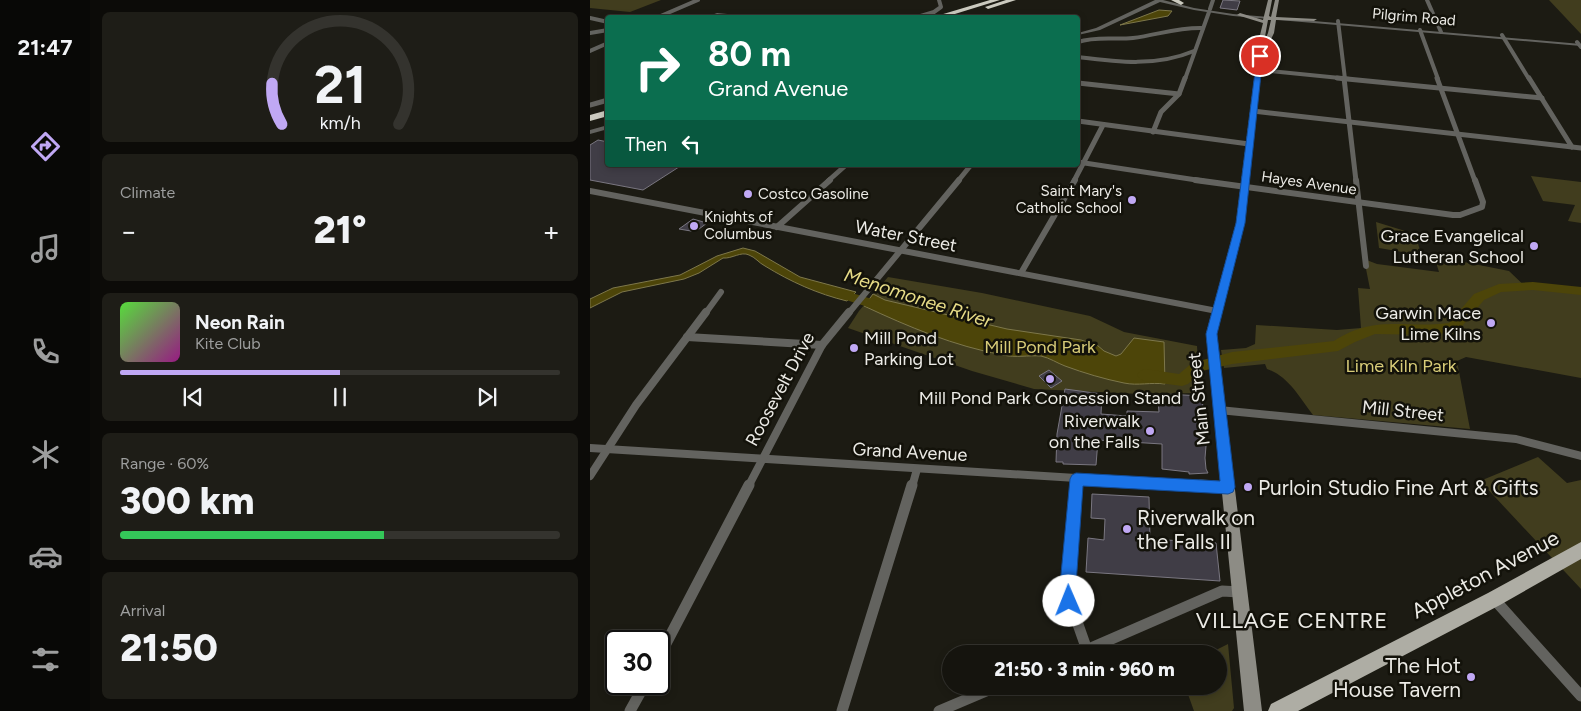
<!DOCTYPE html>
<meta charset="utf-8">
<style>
:root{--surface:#15140e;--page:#1e1d17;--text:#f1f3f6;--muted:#9d9e9e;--line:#34332e;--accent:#c0a8f4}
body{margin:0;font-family:Figtree,sans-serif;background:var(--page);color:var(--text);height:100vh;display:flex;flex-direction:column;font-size:19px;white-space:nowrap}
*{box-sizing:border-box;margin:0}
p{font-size:16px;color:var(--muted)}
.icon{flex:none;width:28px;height:28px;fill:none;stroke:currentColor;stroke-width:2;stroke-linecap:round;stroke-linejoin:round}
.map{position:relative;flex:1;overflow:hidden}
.details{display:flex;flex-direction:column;gap:12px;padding:12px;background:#0c0b08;width:500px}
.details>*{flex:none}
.banner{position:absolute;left:15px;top:15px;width:475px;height:152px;border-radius:5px;box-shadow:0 2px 8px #0003,0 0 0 1px var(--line);background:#0b6e4f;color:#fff;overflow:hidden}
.speed{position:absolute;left:15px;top:630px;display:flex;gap:10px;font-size:25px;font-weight:700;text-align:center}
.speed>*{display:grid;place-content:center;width:65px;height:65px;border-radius:50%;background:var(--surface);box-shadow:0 2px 8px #0003,0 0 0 1px var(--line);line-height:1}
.speed .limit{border:2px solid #111;border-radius:8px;background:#fff;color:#111}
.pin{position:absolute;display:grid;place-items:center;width:42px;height:42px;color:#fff;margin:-21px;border:2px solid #fff;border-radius:50%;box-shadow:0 1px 5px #0007}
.me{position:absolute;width:55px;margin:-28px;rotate:359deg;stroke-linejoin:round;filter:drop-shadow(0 0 4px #0008)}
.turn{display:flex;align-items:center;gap:18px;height:105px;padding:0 20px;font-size:22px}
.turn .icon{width:65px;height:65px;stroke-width:2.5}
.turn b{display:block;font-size:35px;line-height:42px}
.then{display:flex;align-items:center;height:48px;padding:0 20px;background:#0003;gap:10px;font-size:19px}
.big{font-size:38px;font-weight:800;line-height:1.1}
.details .widget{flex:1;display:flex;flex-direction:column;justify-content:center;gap:8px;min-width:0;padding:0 18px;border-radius:8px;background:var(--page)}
.details .dial{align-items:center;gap:0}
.dial svg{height:130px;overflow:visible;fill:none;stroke:var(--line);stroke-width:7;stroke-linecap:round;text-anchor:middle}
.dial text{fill:var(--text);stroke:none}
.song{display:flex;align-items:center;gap:15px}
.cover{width:60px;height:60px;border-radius:8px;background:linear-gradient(135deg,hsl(110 70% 55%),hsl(310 70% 35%))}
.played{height:5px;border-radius:2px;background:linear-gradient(90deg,var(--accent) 50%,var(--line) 50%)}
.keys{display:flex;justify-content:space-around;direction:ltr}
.heat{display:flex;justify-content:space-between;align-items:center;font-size:28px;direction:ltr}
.charge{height:8px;border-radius:4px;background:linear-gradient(90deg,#34c759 60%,var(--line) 0)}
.trip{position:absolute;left:352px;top:645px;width:285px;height:50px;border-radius:25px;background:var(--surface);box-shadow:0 2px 8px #0003,0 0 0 1px var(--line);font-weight:800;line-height:50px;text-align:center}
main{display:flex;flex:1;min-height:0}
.menu{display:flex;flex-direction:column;width:90px;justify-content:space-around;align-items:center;background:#080806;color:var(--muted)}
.menu .icon{width:35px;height:35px}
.menu .current{color:var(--accent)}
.menu b{font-size:22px;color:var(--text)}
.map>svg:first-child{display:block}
.green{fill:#413d1e}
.water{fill:#4d4509;stroke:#7d774b}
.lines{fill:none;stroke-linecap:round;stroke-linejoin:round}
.river{fill:#4d4509;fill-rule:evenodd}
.building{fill:#403d46;stroke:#7a7781}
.minor-far4{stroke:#63635f;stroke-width:4}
.minor-far3{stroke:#63635f;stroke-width:5}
.minor-far2{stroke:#63635f;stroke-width:6}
.minor-far1{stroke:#63635f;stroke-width:8}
.minor{stroke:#63635f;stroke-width:11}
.tertiary{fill:#63635f;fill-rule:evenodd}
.secondary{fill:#8d8c85;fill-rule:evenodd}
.primary{fill:#aeada4;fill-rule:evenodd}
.motorway{fill:#cbcabf;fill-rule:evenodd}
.route{fill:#1a73e8;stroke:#114b97}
.poi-dot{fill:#c0a8f4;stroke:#13120a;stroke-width:2}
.labels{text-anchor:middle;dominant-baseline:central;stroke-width:5;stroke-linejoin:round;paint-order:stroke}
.far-street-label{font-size:15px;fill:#ecebe6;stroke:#13120a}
.far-poi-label{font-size:15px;fill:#ecebe6;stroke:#13120a;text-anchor:start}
.street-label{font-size:18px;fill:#ecebe6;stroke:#13120a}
.poi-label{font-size:18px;fill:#ecebe6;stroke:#13120a;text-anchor:end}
.park-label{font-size:18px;fill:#d8cc78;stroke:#13120a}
.water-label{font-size:19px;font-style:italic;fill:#e7dc87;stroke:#13120a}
.near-poi-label{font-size:21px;fill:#ecebe6;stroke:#13120a;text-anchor:start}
.near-street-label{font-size:21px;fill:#ecebe6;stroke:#13120a}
.near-neighbourhood-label{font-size:22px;letter-spacing:1px;fill:#ecebe6;stroke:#13120a}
</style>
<main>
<nav class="menu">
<b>21:47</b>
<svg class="icon current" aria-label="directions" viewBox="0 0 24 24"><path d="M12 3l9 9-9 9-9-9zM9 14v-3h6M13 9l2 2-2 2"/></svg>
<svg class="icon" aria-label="music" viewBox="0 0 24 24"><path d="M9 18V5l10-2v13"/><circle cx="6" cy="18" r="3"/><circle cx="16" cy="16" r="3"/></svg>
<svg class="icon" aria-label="phone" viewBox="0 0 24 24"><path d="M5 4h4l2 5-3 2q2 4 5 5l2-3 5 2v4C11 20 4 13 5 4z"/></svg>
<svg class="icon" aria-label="climate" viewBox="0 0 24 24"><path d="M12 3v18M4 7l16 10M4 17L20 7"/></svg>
<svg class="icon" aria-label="car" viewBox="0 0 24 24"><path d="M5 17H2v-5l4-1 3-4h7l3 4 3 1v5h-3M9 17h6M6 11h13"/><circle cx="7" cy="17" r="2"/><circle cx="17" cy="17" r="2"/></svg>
<svg class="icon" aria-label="filters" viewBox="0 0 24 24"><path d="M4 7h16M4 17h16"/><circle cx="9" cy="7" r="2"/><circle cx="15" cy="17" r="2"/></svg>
</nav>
<section class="details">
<div class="widget dial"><svg viewBox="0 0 100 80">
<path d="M14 69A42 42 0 1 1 86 69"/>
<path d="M14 69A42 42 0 0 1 8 44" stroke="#c0a8f4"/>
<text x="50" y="56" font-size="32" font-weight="700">21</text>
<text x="50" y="72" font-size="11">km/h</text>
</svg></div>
<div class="widget"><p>Climate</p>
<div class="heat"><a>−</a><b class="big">21°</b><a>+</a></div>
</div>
<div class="widget">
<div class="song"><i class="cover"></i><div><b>Neon Rain</b><p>Kite Club</p></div></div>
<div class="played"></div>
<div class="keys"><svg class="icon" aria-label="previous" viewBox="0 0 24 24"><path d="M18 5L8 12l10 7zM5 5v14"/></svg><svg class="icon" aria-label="pause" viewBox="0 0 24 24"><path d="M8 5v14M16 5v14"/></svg><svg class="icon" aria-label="next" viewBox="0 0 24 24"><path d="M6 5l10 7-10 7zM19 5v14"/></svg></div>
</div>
<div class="widget"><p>Range · 60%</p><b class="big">300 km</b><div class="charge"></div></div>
<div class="widget"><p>Arrival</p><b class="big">21:50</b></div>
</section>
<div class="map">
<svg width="991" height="711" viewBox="0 0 991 711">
<rect width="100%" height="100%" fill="#1c1b13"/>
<g class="green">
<polygon points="0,0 71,0 40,12 0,8"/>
<polygon points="959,0 991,0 991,34"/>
<polygon points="941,176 991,182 991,223 978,221 985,205 953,201"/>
<polygon points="786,222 825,234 830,250 824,254 789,248"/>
<path d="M844 256 919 271 939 290 953 289 991 293V378L876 357 867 361 880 429 723 415C710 398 698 376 677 369L675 364 634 368 631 350 656 348 665 344 666 325 747 330 771 328 768 288 780 289 774 259 787 264 849 272Z"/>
<polygon points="298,277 392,293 500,316 534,332 607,346 610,393 551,394 444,389 382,371 258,328 269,311"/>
<polygon points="948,457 977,483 991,480 991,589 890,481"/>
<polygon points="638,644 644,708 642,711 604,711 595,686 629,686 629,654 618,654"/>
</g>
<g class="water">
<polygon points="569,10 582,11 578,16 530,25"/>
<path d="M153 248 165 251 210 277 266 292 257 301C228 294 201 282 175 266 169 263 165 257 159 255 151 251 142 259 133 258L109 273 94 279 32 292 0 308V299L23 288 90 275 127 256Z"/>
<path d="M283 294 295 300 417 329 491 340 507 345 514 351 526 356 531 354 544 338 574 342 575 384C561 382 548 386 534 383 514 379 494 373 475 366 467 363 460 358 451 356 438 355 426 358 413 355 364 346 319 327 274 306Z"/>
</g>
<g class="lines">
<g class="river">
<path d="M943 282 991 287V295L943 290 911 292 894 300 868 331 842 335 785 334 765 342 748 351 642 364 612 371 598 384 592 386 555 381 550 379 547 375 550 371 555 369 589 374 602 363 642 352 744 341C786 314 814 329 859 323L884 294 909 284Z"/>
<polygon points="242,287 302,305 304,308 302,311 297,313 237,294 235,291 237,288"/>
</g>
</g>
<g class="building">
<polygon points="633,0 650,1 647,10 630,8"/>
<polygon points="8,140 18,142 18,165 92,165 53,190 0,180 0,145"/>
<polygon points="103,219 117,223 109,229 105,229 101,231 89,229"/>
<polygon points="459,370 472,381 461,388 449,376"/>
<polygon points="475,389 512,394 511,414 537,416 537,411 569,412 568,400 571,400 571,395 575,396 575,394 612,396 616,446 615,458 616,469 618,473 599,474 599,472 572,469 572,444 508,440 506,465 473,464 473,462 466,462 467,434"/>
<polygon points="502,494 559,497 560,539 626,543 630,581 496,572 498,538 514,540 515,519 501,518"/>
</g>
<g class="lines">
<g class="minor-far4">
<polyline points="837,0 851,32"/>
<polyline points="620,9 623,0"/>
<polyline points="0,18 18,22"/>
<polyline points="66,18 108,0"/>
<polyline points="119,18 127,15 157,18"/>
<polyline points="324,18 344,12 351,7 349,0"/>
<polyline points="748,21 755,79"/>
<polyline points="830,30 848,79"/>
<polyline points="0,33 18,30"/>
<polyline points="912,35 939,79"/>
<path d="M488 42C506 36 524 40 543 38 567 35 589 27 613 28"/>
<polyline points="987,42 991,47"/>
<polyline points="0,51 18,43"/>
<path d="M488 57C528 62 566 67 604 51"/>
<polyline points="669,70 760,79"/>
<polyline points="595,79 619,12"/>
</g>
<g class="minor-far3">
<polyline points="747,78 952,98"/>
<polyline points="754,78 766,181"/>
<polyline points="847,78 885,181"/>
<polyline points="939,78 982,147"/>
<polyline points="488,83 589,94"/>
<polyline points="0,105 18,100"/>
<polyline points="663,111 991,148"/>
<polyline points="488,121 659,144"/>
<polyline points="563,132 571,112 589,94 595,78"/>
<polyline points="488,162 613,181"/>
<polyline points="238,181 256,165"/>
<polyline points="368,181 381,165"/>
<polyline points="484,181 513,125"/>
</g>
<g class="minor-far2">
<polyline points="605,180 863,215 870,215 892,207 893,202 885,180"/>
<polyline points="766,180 776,266"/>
<polyline points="0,191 627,311"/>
<polyline points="187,227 240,180"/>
<polyline points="431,273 485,180"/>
<polyline points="115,314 131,292"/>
<polyline points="258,314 369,180"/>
</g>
<g class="minor-far1">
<polyline points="97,337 232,345"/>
<polyline points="629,410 926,439 991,456"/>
<polyline points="0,448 631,487"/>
<polyline points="0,476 46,405 116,312"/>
<polyline points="158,487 232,345 259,312"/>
<polyline points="322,487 327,469"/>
<polyline points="485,487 486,479"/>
</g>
<g class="minor">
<polyline points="486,485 478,596 497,650"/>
<polyline points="611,485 638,487"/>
<polyline points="904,599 991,696"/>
<polyline points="487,654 632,591 650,592"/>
<polyline points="69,657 159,485"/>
<polyline points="40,711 55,684"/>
<polyline points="252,711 322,485"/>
<polyline points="349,711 408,686"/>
</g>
<g class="tertiary">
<polygon points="565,0 573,0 604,8 643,14 991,44 991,46 643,16 604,10 570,2 510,30 488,35 488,33 506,28"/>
<polygon points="18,125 18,129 0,134 0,130"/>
</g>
<path class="secondary" d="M678 0H682L679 16 681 17 685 0H689L686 17 727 19 724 21 686 20 684 33 673 56 654 223 626 334 672 711H654L616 334 646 223 667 56 671 48 667 47 673 23 647 15 650 13 673 20ZM678 20H681L678 33 674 42Z"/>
<polygon class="primary" points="991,542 991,559 910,605 708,711 678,711 681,704 898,593"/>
<g class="motorway">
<polygon points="400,0 410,0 352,18 340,18"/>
<polygon points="416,0 426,0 398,9 395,7"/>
<polygon points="581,0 589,0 594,3 591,5"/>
<polygon points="18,110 18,116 0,121 0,115"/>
</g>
</g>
<polygon class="route" points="670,54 673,56 655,223 627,334 645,487 643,492 638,494 493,486 486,585 487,601 485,607 479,609 473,607 470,585 480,479 482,475 486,473 630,481 616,334 646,223 667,56"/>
<g class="poi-dot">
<circle cx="158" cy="194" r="5"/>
<circle cx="542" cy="200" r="5"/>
<circle cx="104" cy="226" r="5"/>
<circle cx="944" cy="246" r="5"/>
<circle cx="901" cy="323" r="5"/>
<circle cx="264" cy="348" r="5"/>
<circle cx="460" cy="379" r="5"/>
<circle cx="560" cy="431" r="5"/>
<circle cx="658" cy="487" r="5"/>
<circle cx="537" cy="529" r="5"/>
<circle cx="881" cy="677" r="5"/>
</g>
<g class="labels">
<g class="far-street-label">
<text transform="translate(824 17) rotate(5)">Pilgrim Road</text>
<text transform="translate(719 183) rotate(8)">Hayes Avenue</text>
</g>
<g class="far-poi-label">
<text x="532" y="191" text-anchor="end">Saint Mary's<tspan x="532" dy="17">Catholic School</tspan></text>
<text x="168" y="194">Costco Gasoline</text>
<text x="114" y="217">Knights of<tspan x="114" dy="17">Columbus</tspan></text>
</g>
<g class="street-label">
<text transform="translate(316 236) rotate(11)">Water Street</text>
<text transform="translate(190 389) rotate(-62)">Roosevelt Drive</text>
<text transform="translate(609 399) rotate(-96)">Main Street</text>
<text transform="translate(813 411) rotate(6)">Mill Street</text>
<text transform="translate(320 452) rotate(3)">Grand Avenue</text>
</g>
<g class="poi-label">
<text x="934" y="236">Grace Evangelical<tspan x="934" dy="21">Lutheran School</tspan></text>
<text x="891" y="313">Garwin Mace<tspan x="891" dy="21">Lime Kilns</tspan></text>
<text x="274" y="338" text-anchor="start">Mill Pond<tspan x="274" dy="21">Parking Lot</tspan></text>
<text x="460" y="398" text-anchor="middle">Mill Pond Park Concession Stand</text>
<text x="550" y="421">Riverwalk<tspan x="550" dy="21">on the Falls</tspan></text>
</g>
<g class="park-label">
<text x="450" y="347">Mill Pond Park</text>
<text x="811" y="366">Lime Kiln Park</text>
</g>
<g class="water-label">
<text transform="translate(328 298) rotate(18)">Menomonee River</text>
</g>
<g class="near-poi-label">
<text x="668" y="487">Purloin Studio Fine Art &amp; Gifts</text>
<text x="547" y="517">Riverwalk on<tspan x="547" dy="24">the Falls II</tspan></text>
<text x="871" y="665" text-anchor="end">The Hot<tspan x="871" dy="24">House Tavern</tspan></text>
</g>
<g class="near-street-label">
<text transform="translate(895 574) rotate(-28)">Appleton Avenue</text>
</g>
<g class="near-neighbourhood-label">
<text x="702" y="620">VILLAGE CENTRE</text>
</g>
</g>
</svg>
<div class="speed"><div class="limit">30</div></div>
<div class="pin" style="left:670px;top:56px;background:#d93025"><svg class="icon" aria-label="arrive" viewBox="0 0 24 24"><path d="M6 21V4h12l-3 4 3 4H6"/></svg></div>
<svg class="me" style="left:479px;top:601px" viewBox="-20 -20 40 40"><circle r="19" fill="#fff"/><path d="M0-13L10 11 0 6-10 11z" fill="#1a73e8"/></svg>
<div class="trip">21:50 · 3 min · 960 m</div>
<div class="banner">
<div class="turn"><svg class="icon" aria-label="right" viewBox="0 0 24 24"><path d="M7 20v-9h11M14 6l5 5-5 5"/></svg><div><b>80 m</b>Grand Avenue</div></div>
<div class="then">Then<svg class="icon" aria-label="left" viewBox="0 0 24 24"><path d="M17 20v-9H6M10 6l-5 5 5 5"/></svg></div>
</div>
</div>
</main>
